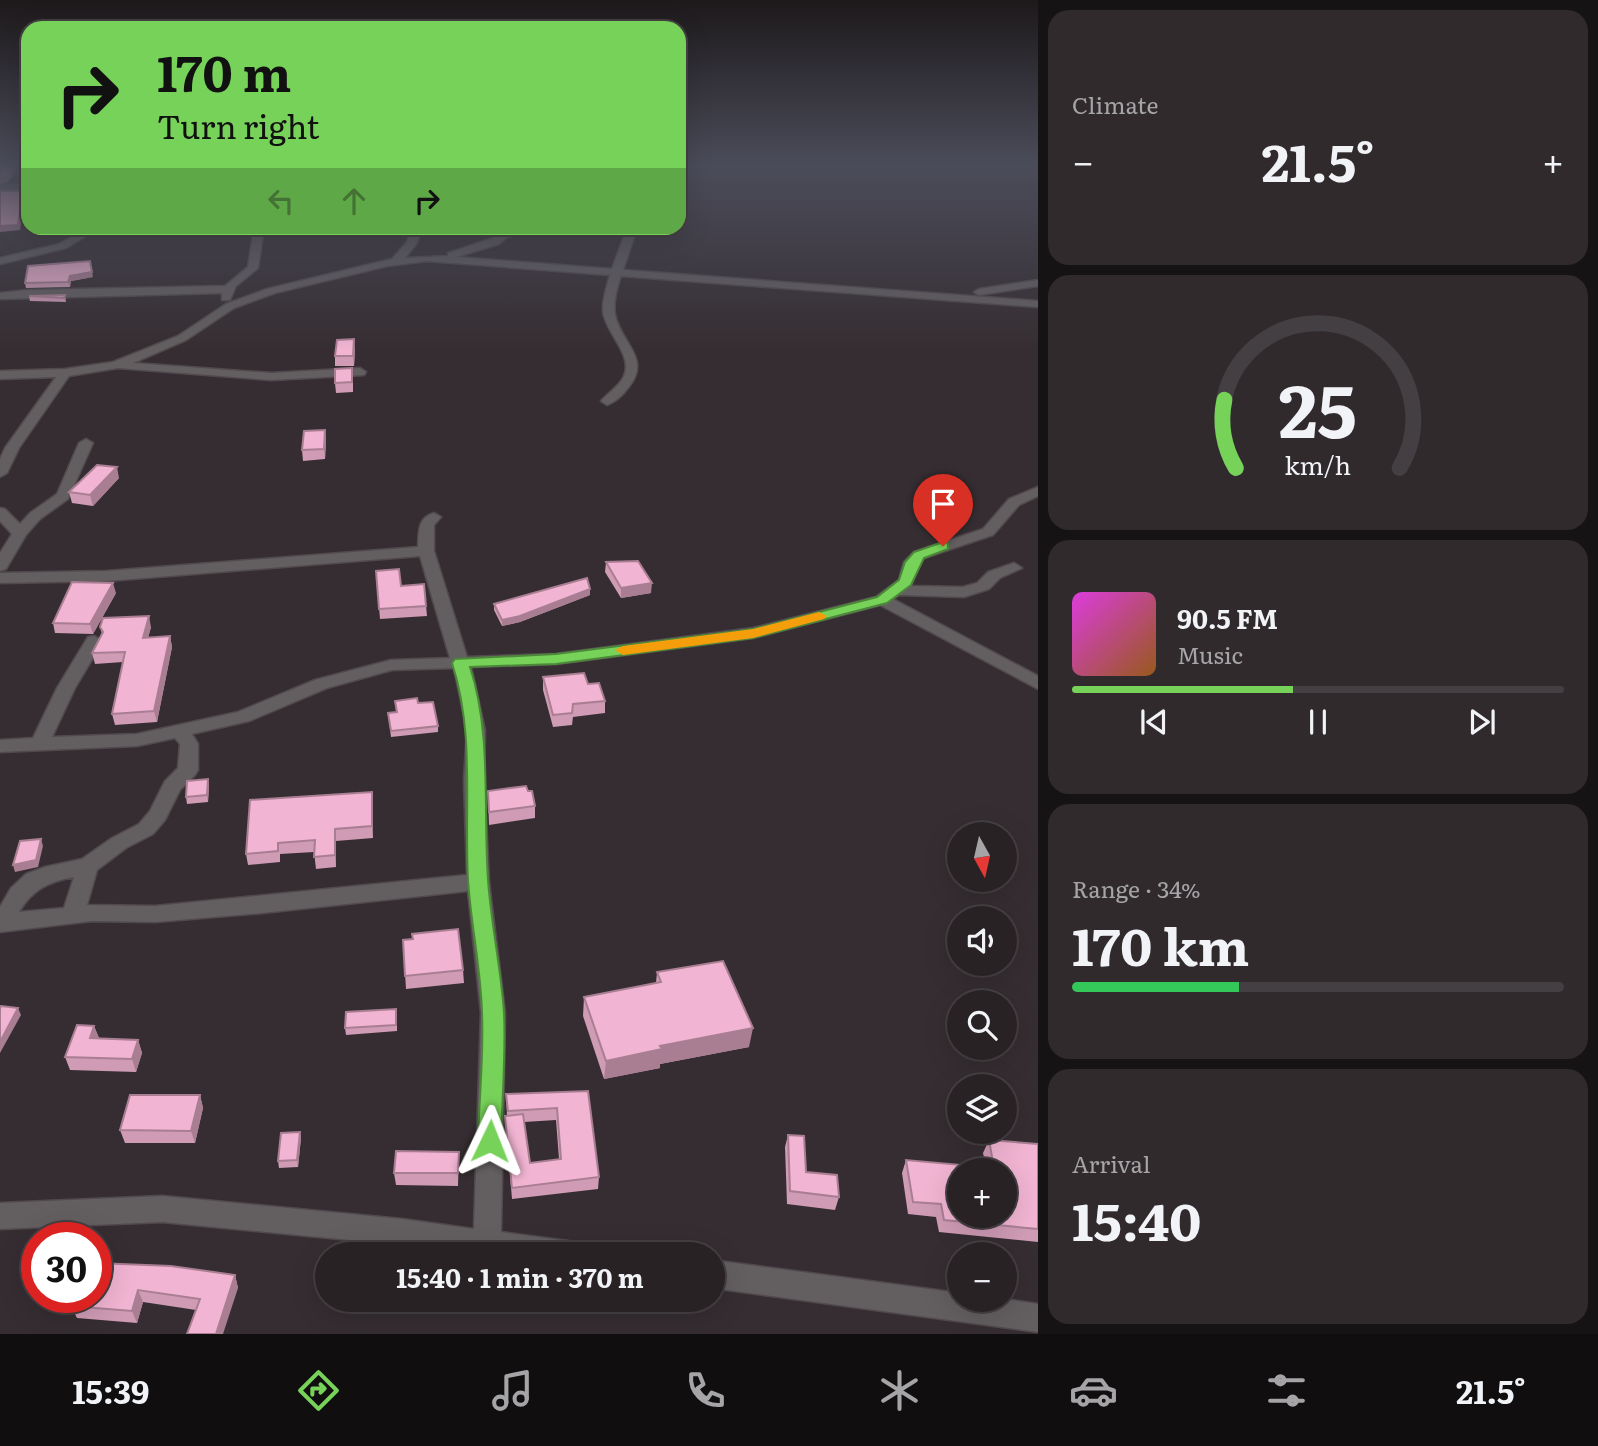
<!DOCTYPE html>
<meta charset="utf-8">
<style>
:root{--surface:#282225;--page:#302a2d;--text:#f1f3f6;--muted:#a5a4a7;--line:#443f42;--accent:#77d259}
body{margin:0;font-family:Literata,serif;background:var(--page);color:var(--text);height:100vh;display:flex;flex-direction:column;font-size:26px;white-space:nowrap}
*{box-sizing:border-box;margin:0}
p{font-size:23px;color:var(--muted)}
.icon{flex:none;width:38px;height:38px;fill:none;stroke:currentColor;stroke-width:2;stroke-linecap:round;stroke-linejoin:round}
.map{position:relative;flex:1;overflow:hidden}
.drawer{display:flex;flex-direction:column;gap:10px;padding:10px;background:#161314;width:560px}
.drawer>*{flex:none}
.guide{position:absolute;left:21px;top:21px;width:665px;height:214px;border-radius:21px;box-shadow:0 7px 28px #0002,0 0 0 2px var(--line);background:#77d259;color:#111;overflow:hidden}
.needle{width:46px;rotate:172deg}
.fabs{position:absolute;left:947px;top:822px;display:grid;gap:14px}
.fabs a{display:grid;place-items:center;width:70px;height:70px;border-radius:50%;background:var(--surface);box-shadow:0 7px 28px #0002,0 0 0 2px var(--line);font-size:35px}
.speed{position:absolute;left:21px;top:1222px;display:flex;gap:14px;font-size:35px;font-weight:700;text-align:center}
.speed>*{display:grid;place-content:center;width:91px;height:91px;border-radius:50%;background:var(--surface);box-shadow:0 7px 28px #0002,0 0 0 2px var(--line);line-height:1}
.speed .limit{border:10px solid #d22;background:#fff;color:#111}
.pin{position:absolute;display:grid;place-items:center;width:60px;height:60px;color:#fff;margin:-72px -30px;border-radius:50% 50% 50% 0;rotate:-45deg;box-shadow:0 0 7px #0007}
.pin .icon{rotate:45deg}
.me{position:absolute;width:77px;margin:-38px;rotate:2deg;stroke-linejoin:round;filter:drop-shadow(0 0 5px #0008)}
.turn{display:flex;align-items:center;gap:24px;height:147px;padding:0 21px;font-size:32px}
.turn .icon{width:91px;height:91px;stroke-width:2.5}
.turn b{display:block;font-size:49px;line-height:60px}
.lanes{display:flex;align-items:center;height:66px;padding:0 21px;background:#0003;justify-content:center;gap:35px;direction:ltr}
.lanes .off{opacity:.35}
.big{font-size:52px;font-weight:700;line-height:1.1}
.drawer .card{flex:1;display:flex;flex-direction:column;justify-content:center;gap:10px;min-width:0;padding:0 24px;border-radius:21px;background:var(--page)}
.drawer .dial{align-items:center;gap:0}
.dial svg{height:182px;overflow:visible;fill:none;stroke:var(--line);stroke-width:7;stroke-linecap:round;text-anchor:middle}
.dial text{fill:var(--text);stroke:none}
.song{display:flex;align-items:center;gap:21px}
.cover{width:84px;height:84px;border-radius:10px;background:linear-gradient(135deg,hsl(300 70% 55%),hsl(30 70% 35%))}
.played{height:7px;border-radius:4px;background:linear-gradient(90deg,var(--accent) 45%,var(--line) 45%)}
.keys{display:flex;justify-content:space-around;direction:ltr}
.heat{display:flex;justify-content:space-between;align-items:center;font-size:38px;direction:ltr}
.charge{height:10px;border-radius:5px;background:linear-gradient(90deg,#34c759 34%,var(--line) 0)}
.trip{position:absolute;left:315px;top:1242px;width:410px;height:70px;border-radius:35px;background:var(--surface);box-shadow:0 7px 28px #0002,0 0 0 2px var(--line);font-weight:700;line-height:70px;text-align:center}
.tab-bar{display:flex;height:112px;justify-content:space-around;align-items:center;background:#100e0f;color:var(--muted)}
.tab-bar .icon{width:49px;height:49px}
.tab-bar .selected{color:var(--accent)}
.tab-bar b{font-size:32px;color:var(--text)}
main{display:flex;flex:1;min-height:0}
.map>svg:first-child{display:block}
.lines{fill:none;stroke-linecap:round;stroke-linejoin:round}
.minor-casing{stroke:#51494d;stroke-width:3}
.minor{fill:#635f60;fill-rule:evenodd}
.wall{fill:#cf9bb5;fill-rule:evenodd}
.shaded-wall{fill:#a97e93}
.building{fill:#f1b4d2;stroke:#a97e93;stroke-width:2;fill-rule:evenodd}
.route{fill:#77d259;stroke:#4d883a;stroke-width:2}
.slow{fill:#f59e0b}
</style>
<main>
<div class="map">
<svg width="1038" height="1334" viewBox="0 0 1038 1334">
<rect width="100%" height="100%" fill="#352d31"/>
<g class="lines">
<defs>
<g id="minor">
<polygon points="679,164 684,164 679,167"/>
<polygon points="28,184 28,190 0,191 0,185"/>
<polygon points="88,228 99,228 66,248 0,264 0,258 59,244"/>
<polygon points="254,228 264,228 258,268 236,286 230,300 222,300 222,293 0,299 0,293 28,290 225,286 248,267"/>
<path d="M412 228H422L417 243 405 258 448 256V253C482 243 510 228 546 228L544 230 507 237 499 244 456 257 612 269 627 228H637L623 270 1038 301V307L621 276C617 288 613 301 615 314 620 343 653 358 628 388 623 395 615 402 607 405L601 401C608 393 618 387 623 378 635 356 606 334 603 312 602 300 607 286 610 275L427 261 387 266 275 293 234 308 186 340 133 363 271 373 360 368 366 372 364 375 271 380 118 368 69 376 19 448 7 473 0 477V459L5 448 56 377 0 379V371L65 369 113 362 178 336 226 304 267 289 392 259 407 242Z"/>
<polygon points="1038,280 1038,286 979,295 974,292 979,289"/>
<polygon points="86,439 93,443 68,499 40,519 26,535 6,569 0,571 0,553 12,534 0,521 0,508 5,509 20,524 30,513 57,494 79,443"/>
<path d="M1038 487V496L1019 505 993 535 924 558 919 563 911 586 963 587 977 583 988 572 1014 563 1022 568 1000 578 989 589 964 597 899 595 893 599 1038 676V689L880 605 753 638 556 664 471 667 485 730 484 780 489 882 505 1013 501 1232 568 1241 578 1245 582 1255H470L402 1245 162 1222 0 1229V1203L162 1196 402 1219 474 1229 481 1013 468 891 262 913 155 922 92 921 0 932V907L11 888 26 874 45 867 82 859 112 838 139 824 150 811 165 781 178 768 180 744 175 738 137 746 0 752V740L33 738 57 688 88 637 94 636 103 641 75 688 52 737 137 734 238 712 315 680 391 660 450 658 420 556 107 581 0 583V573L107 571 418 547C419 532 417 518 434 513L441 517 434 525V551L467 657 556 654 753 628 876 597 899 580 904 562 914 552 983 529 1009 499ZM454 668 467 730 464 780 467 875 155 906 87 905 97 870 126 848 153 834 165 820 180 790 195 775 198 770V744L192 734 249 721 327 688 392 670ZM74 877 64 908 19 912C33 889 48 882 74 877Z"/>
<polygon points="712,1260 959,1293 959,1300 1004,1299 1038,1304 1038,1332 712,1288"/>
</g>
</defs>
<use href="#minor" class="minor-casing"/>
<use href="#minor" class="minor"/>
</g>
<g class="wall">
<polygon points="93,277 71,281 70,287 26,288 25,283"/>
<polygon points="65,295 66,302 30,301 29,296"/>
<polygon points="355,349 354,366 335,366 335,356"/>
<polygon points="353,378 353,392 336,393 335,383"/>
<polygon points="325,430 326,441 325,459 303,461 302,450"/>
<polygon points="119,478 93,506 72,503 69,492"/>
<polygon points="606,562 651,593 621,598 605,572"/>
<polygon points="376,571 401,586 424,584 427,616 380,619"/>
<polygon points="116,593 93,634 55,633 53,623"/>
<polygon points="590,595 520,622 502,626 494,610 494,604"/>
<polygon points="100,627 151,627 148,638 170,636 172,647 157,722 115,725 112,714 123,662 95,664 92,653 102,634"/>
<polygon points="543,677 588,684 605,701 605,713 573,717 572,725 553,727 543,690"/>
<polygon points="395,701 418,703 438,726 438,732 391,737 388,713 396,712"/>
<polygon points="208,779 209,785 208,802 187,804 186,797"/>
<polygon points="488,791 528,791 535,806 535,818 489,825"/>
<polygon points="372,792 373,838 336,841 336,867 316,869 314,852 280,854 280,862 248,865 246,854"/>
<polygon points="403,940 463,970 464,983 406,989"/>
<polygon points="657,972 749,1047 660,1064 660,1068 604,1079 583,1016 584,997 656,983"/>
<polygon points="397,1016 397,1031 346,1035 345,1028"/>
<polygon points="94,1026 99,1038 138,1040 142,1053 136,1072 70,1070 65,1057"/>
<path d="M588 1091 599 1177 598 1189 512 1199 506 1128 505 1116H507L506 1094ZM556 1120 559 1159 530 1163 524 1122Z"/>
<polygon points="200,1095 203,1108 195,1143 125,1143 120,1130"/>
<polygon points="300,1132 301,1138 298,1167 279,1168 278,1161"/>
<polygon points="788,1135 806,1172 839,1197 835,1210 787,1204 785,1147"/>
<polygon points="989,1140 1038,1144 1038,1242 939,1232 936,1217 908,1214 902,1173 906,1160 986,1167 983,1153"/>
<polygon points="459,1152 458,1186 396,1185 394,1173"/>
<polygon points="235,1275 238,1288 196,1310 143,1302 137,1323 77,1318 71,1306 74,1297"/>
</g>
<g class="shaded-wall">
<polygon points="16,164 20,164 8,182 0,184 0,179"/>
<polygon points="23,191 25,196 20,230 0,232 0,226"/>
<polygon points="90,261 93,277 71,281 70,287 68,282 70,276"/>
<polygon points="354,339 355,349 354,366 353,356"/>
<polygon points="325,430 326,441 325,459 324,449"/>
<polygon points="117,467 119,478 93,506 90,495"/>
<polygon points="113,583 116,593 93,634 90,624"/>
<polygon points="652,583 651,593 621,598 621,588"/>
<polygon points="590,589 590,595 520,622 502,626 502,620"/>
<polygon points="149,616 151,627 145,649 143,638"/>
<polygon points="170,636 172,647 157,722 154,711"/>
<polygon points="208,779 209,785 208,802 207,795"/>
<polygon points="372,792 373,803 373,838 372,826"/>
<polygon points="335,829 336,841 336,867 335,855"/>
<polygon points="41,839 43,846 38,867 15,872 13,865"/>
<polygon points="18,1008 21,1015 0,1053 0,1042"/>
<polygon points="94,1026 99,1038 90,1038"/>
<polygon points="753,1028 749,1047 660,1064 660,1068 604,1079 606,1061 660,1046"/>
<polygon points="138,1040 142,1053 136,1072 132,1059"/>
<polygon points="200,1095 203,1108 195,1143 191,1131"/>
<polygon points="300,1132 301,1138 298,1167 297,1160"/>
<polygon points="235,1275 238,1288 223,1334 216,1334"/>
<polygon points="138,1290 143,1302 137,1323 132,1311"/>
</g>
<g class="building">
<polygon points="0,164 16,164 7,177 0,179"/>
<polygon points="0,191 23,191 18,225 0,226"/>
<polygon points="90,261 92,272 70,276 68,282 25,283 28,266"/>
<polygon points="65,295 64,298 29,296"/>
<polygon points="354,339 353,356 335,356 337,340"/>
<polygon points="352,368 352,382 335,383 335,369"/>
<polygon points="325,430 324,449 302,450 304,431"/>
<polygon points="97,465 117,467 90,495 69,492"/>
<polygon points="638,561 652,583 621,588 606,562"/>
<polygon points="399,569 401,586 424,584 426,606 379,609 376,571"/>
<polygon points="587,578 590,589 520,616 502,620 494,604"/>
<polygon points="72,582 113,583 90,624 53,623"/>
<polygon points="149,616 143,638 170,636 154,711 112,714 125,652 92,653 103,632 100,627 103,618"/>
<polygon points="584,673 588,684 599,683 605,701 573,704 572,713 553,715 543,677"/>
<polygon points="417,698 418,703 433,702 438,726 391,731 388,713 397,712 395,701"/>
<polygon points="208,779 207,795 186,797 187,781"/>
<polygon points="526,786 528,791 532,791 535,806 489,812 488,791"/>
<polygon points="372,792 372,826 335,829 335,855 314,857 315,840 278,843 278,851 246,854 250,800"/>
<polygon points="41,839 36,860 13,865 20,841"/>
<polygon points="458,929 463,970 405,976 403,940 413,939 412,934"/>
<polygon points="723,961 753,1028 660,1046 662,1049 606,1061 584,997 661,982 657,972"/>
<polygon points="1,1006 18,1008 0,1042 0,1009"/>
<polygon points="396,1009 396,1025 345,1028 346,1012"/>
<polygon points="77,1025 94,1026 90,1038 138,1040 132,1059 65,1057"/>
<polygon points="588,1091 599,1177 512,1188 505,1116 523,1114 530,1163 561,1159 557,1108 508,1111 506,1094"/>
<polygon points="130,1095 200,1095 191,1131 120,1130"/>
<polygon points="300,1132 297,1160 278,1161 281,1133"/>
<polygon points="788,1135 804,1136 806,1172 837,1175 839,1197 790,1191"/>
<path d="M989 1140 1038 1144V1229L944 1220 941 1204 913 1202 906 1160 994 1168ZM959 1171H1004V1216H959Z"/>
<polygon points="396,1151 459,1152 458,1173 394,1173"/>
<polygon points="96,1263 171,1266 235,1275 216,1334 187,1334 200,1299 138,1290 132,1311 71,1306 74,1297 96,1297"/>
</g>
<linearGradient id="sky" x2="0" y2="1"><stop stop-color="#1d191b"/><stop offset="0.47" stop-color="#4b4c5a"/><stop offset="1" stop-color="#4b4c5a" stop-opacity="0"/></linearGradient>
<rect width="1038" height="351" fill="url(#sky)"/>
<path class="route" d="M943 542 948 543V549L924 558 911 585 887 603 753 638 556 664 470 667C492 734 483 810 488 880 491 924 501 968 504 1013 506 1055 502 1099 501 1141L498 1149 490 1152 481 1149 478 1141C479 1099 484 1055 482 1013 481 969 471 925 468 880 464 807 475 733 452 663L455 659 556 654 753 629 877 597 899 580 905 562 914 552Z"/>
<polygon class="slow" points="819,612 827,616 824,619 753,638 623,655 615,650 623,646 753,629"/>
</svg>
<div class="fabs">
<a><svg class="needle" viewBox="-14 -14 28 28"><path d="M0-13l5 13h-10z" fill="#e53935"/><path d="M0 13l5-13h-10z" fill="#a5a4a7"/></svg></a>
<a><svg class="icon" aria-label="sound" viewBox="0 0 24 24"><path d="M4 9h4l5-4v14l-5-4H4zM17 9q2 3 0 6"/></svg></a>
<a><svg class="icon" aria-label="search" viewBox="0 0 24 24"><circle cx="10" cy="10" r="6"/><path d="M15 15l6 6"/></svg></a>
<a><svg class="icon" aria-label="layers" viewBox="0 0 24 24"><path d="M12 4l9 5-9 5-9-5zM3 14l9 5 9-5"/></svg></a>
<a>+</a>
<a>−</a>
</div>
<div class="speed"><div class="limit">30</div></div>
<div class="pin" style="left:943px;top:546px;background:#d93025"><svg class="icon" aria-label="arrive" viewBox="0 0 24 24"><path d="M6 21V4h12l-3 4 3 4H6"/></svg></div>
<svg class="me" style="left:490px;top:1141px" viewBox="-20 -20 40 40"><path d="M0-17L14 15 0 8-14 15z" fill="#77d259" stroke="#fff" stroke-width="4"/></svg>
<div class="trip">15:40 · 1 min · 370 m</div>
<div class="guide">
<div class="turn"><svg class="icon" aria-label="right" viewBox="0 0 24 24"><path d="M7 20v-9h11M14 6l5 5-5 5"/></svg><div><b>170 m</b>Turn right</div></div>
<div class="lanes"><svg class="icon off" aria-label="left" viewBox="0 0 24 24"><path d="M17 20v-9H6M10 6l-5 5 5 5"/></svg><svg class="icon off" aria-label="ahead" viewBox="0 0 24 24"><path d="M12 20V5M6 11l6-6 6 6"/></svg><svg class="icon" aria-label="right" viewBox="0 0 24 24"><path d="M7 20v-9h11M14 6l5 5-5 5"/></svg></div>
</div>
</div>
<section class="drawer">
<div class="card"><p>Climate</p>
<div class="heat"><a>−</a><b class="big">21.5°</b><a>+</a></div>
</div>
<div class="card dial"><svg viewBox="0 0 100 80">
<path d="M14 69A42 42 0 1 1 86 69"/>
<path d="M14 69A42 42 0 0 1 9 39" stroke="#77d259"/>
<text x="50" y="56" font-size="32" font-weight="700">25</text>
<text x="50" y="72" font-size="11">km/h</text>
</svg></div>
<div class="card">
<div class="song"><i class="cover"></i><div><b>90.5 FM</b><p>Music</p></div></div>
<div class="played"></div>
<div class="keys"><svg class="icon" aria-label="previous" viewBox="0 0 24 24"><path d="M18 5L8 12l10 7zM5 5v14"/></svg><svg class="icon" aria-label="pause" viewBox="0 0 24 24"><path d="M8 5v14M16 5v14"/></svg><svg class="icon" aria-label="next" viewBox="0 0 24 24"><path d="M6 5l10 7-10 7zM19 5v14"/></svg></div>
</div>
<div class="card"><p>Range · 34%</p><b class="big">170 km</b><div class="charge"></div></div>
<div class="card"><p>Arrival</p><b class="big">15:40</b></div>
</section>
</main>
<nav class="tab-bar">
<b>15:39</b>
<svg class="icon selected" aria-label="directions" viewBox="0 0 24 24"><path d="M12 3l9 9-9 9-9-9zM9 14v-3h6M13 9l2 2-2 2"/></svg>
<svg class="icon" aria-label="music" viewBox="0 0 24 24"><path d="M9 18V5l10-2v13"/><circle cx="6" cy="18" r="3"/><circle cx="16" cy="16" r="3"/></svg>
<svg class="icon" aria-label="phone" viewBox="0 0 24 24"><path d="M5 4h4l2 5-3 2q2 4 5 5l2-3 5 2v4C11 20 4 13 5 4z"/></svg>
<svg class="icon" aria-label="climate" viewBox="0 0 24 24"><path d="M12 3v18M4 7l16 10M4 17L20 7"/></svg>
<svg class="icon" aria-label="car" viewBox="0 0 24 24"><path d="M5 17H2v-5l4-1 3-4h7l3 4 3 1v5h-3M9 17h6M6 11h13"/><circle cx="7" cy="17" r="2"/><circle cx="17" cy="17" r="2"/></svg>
<svg class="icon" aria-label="filters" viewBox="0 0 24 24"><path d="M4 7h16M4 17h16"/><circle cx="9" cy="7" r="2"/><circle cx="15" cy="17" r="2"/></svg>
<b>21.5°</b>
</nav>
